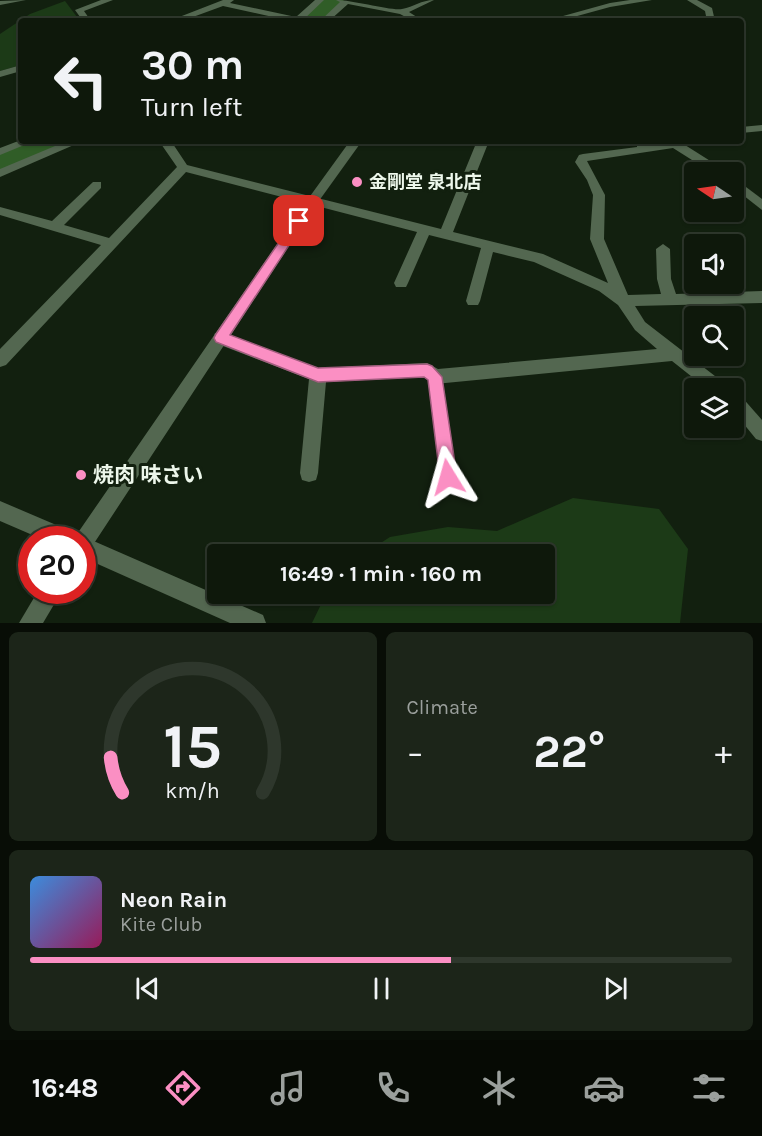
<!DOCTYPE html>
<meta charset="utf-8">
<style>
:root{--surface:#0e180b;--page:#1c2519;--text:#f1f3f6;--muted:#9ba09d;--line:#2e372c;--accent:#fb8fc3}
body{margin:0;font-family:Karla,"Noto Sans JP",sans-serif;background:var(--page);color:var(--text);height:100vh;display:flex;flex-direction:column;font-size:22px;white-space:nowrap}
*{box-sizing:border-box;margin:0}
p{font-size:20px;color:var(--muted)}
.icon{flex:none;width:33px;height:33px;fill:none;stroke:currentColor;stroke-width:2;stroke-linecap:round;stroke-linejoin:round}
.map{position:relative;height:623px;overflow:hidden}
.panel{display:flex;flex-direction:column;gap:9px;padding:9px;background:#080d06;flex:1}
.panel>*{flex:none}
.top-card{position:absolute;left:18px;top:18px;width:726px;height:126px;border-radius:6px;box-shadow:0 2px 4px #0004,0 0 0 2px var(--line);background:#0e180b;color:var(--text);overflow:hidden}
.needle{width:39px;rotate:283deg}
.buttons{position:absolute;left:684px;top:162px;display:grid;gap:12px}
.buttons a{display:grid;place-items:center;width:60px;height:60px;border-radius:6px;background:var(--surface);box-shadow:0 2px 4px #0004,0 0 0 2px var(--line);font-size:30px}
.speed{position:absolute;left:18px;top:526px;display:flex;gap:12px;font-size:30px;font-weight:700;text-align:center}
.speed>*{display:grid;place-content:center;width:78px;height:78px;border-radius:50%;background:var(--surface);box-shadow:0 2px 4px #0004,0 0 0 2px var(--line);line-height:1}
.speed .limit{border:9px solid #d22;background:#fff;color:#111}
.pin{position:absolute;display:grid;place-items:center;width:51px;height:51px;color:#fff;margin:-26px;border-radius:12px;box-shadow:0 3px 9px #0006}
.me{position:absolute;width:66px;margin:-33px;rotate:352deg;stroke-linejoin:round;filter:drop-shadow(0 0 4px #0008)}
.turn{display:flex;align-items:center;gap:21px;height:126px;padding:0 24px;font-size:27px}
.turn .icon{width:78px;height:78px;stroke-width:2.5}
.turn b{display:block;font-size:42px;line-height:51px}
.big{font-size:45px;font-weight:700;line-height:1.1}
.panel .widget{flex:1;display:flex;flex-direction:column;justify-content:center;gap:9px;min-width:0;padding:0 21px;border-radius:9px;background:var(--page)}
.panel .dial{align-items:center;gap:0}
.dial svg{height:156px;overflow:visible;fill:none;stroke:var(--line);stroke-width:7;stroke-linecap:round;text-anchor:middle}
.dial text{fill:var(--text);stroke:none}
.song{display:flex;align-items:center;gap:18px}
.cover{width:72px;height:72px;border-radius:9px;background:linear-gradient(135deg,hsl(210 70% 55%),hsl(330 70% 35%))}
.played{height:6px;border-radius:3px;background:linear-gradient(90deg,var(--accent) 60%,var(--line) 60%)}
.keys{display:flex;justify-content:space-around;direction:ltr}
.heat{display:flex;justify-content:space-between;align-items:center;font-size:33px;direction:ltr}
.panel .tiles{flex:1;display:grid;gap:9px;grid-template-columns:1fr 1fr}
.widget:last-child{grid-column:span 2}
.trip{position:absolute;left:207px;top:544px;width:348px;height:60px;border-radius:6px;background:var(--surface);box-shadow:0 2px 4px #0004,0 0 0 2px var(--line);font-weight:700;line-height:60px;text-align:center}
.tab-bar{display:flex;height:96px;justify-content:space-around;align-items:center;background:#060a04;color:var(--muted)}
.tab-bar .icon{width:42px;height:42px}
.tab-bar .selected{color:var(--accent)}
.tab-bar b{font-size:27px;color:var(--text)}
.map>svg:first-child{display:block}
.green{fill:#1c3a17}
.lines{fill:none;stroke-linecap:round;stroke-linejoin:round}
.river{fill:#305d27;fill-rule:evenodd}
.service{fill:#536750;fill-rule:evenodd}
.minor{fill:#536750;fill-rule:evenodd}
.tertiary{fill:#536750;fill-rule:evenodd}
.route{fill:#fb8fc3;stroke:#a35d7f;stroke-width:1.5}
.poi-dot{fill:#fb8fc3;stroke:#12200f;stroke-width:2}
.labels{text-anchor:middle;dominant-baseline:central;stroke-width:6;stroke-linejoin:round;paint-order:stroke}
.poi-label{font-size:18px;font-weight:bold;fill:#edf7eb;stroke:#12200f;text-anchor:start}
.near-poi-label{font-size:21px;font-weight:bold;fill:#edf7eb;stroke:#12200f;text-anchor:start}
</style>
<div class="map">
<svg width="762" height="623" viewBox="0 0 762 623">
<rect width="100%" height="100%" fill="#12200f"/>
<g class="green">
<polygon points="65,1 80,21 21,21 21,65 0,71 0,34 30,14"/>
<polygon points="573,498 659,509 688,549 680,623 312,623 326,594 544,594 544,555 362,555 390,537 448,527 497,531"/>
</g>
<g class="lines">
<g class="river">
<polygon points="322,0 344,0 323,21 299,21"/>
<polygon points="29,141 68,141 64,147 0,172 0,152"/>
</g>
<polygon class="service" points="435,373 438,374 440,377 454,477 452,481 448,483 444,481 442,477 430,377 432,374"/>
<g class="minor">
<polygon points="26,0 0,5 0,1"/>
<polygon points="101,0 113,0 84,11 91,21 83,21 75,10"/>
<polygon points="223,0 234,0 230,3 296,17 315,0 324,0 302,21 291,21 223,6 182,21 169,21"/>
<path d="M336 0C353 0 391 11 402 9 414 7 421 0 434 0L409 12 423 21H413L400 14 348 4 329 21H320L340 2Z"/>
<polygon points="687,0 697,0 712,8 715,21 707,21 705,11"/>
<polygon points="21,65 21,71 0,77 0,71"/>
<polygon points="762,125 762,131 741,133 741,127"/>
<polygon points="21,140 34,141 0,155 0,148"/>
<polygon points="67,141 83,141 0,177 0,169"/>
<polygon points="159,141 171,141 187,165 441,229 477,141 489,141 453,232 543,254 608,283 590,239 593,195 587,180 575,162 579,155 583,154 637,147 637,143 650,145 672,141 696,141 685,145 723,169 725,172 711,172 673,148 587,161 605,195 604,239 628,295 661,294 657,279 656,249 663,244 670,249 671,279 676,294 762,291 762,303 635,306 645,322 724,383 726,388 706,388 672,361 435,384 424,377 326,382 318,473 316,480 309,482 302,480 300,473 309,379 215,343 213,338 215,333 221,332 318,368 427,363 438,369 657,349 635,330 618,305 599,291 534,262 493,252 480,301 478,305 468,305 466,301 481,248 429,235 408,283 406,287 396,287 394,283 417,232 186,172 6,365 0,367 0,349 101,245 0,215 0,207 52,221 93,182 101,182 101,188 64,225 109,238 177,167"/>
<polygon points="734,178 762,199 762,210 734,188"/>
<polygon points="734,392 740,395 762,420 762,441 756,439 734,412"/>
<polygon points="0,501 75,533 77,538 82,536 89,539 263,615 266,623 230,623 82,557 82,540 44,540 0,521"/>
</g>
<g class="tertiary">
<polygon points="630,0 652,0 610,7 559,21 545,21 610,3"/>
<polygon points="350,141 362,141 316,205 89,551 82,554 82,540 74,540 75,537 308,199"/>
<polygon points="38,591 62,591 43,623 19,623"/>
</g>
</g>
<polygon class="route" points="299,217 305,221 230,335 318,368 427,364 432,366 442,377 457,477 454,483 448,485 442,483 440,477 428,380 424,377 318,382 216,342 214,338 216,334 295,219"/>
<g class="poi-dot">
<circle cx="357" cy="182" r="6"/>
<circle cx="81" cy="475" r="6"/>
</g>
<g class="labels">
<g class="poi-label">
<text x="369" y="182">金剛堂 泉北店</text>
</g>
<g class="near-poi-label">
<text x="93" y="475">焼肉 味さい</text>
</g>
</g>
</svg>
<div class="buttons">
<a><svg class="needle" viewBox="-14 -14 28 28"><path d="M0-13l5 13h-10z" fill="#e53935"/><path d="M0 13l5-13h-10z" fill="#9ba09d"/></svg></a>
<a><svg class="icon" aria-label="sound" viewBox="0 0 24 24"><path d="M4 9h4l5-4v14l-5-4H4zM17 9q2 3 0 6"/></svg></a>
<a><svg class="icon" aria-label="search" viewBox="0 0 24 24"><circle cx="10" cy="10" r="6"/><path d="M15 15l6 6"/></svg></a>
<a><svg class="icon" aria-label="layers" viewBox="0 0 24 24"><path d="M12 4l9 5-9 5-9-5zM3 14l9 5 9-5"/></svg></a>
</div>
<div class="speed"><div class="limit">20</div></div>
<div class="pin" style="left:299px;top:221px;background:#d93025"><svg class="icon" aria-label="arrive" viewBox="0 0 24 24"><path d="M6 21V4h12l-3 4 3 4H6"/></svg></div>
<svg class="me" style="left:448px;top:477px" viewBox="-20 -20 40 40"><path d="M0-17L14 15 0 8-14 15z" fill="#fb8fc3" stroke="#fff" stroke-width="4"/></svg>
<div class="trip">16:49 · 1 min · 160 m</div>
<div class="top-card">
<div class="turn"><svg class="icon" aria-label="left" viewBox="0 0 24 24"><path d="M17 20v-9H6M10 6l-5 5 5 5"/></svg><div><b>30 m</b>Turn left</div></div>
</div>
</div>
<section class="panel">
<div class="tiles">
<div class="widget dial"><svg viewBox="0 0 100 80">
<path d="M14 69A42 42 0 1 1 86 69"/>
<path d="M14 69A42 42 0 0 1 8 51" stroke="#fb8fc3"/>
<text x="50" y="56" font-size="32" font-weight="700">15</text>
<text x="50" y="72" font-size="11">km/h</text>
</svg></div>
<div class="widget"><p>Climate</p>
<div class="heat"><a>−</a><b class="big">22°</b><a>+</a></div>
</div>
<div class="widget">
<div class="song"><i class="cover"></i><div><b>Neon Rain</b><p>Kite Club</p></div></div>
<div class="played"></div>
<div class="keys"><svg class="icon" aria-label="previous" viewBox="0 0 24 24"><path d="M18 5L8 12l10 7zM5 5v14"/></svg><svg class="icon" aria-label="pause" viewBox="0 0 24 24"><path d="M8 5v14M16 5v14"/></svg><svg class="icon" aria-label="next" viewBox="0 0 24 24"><path d="M6 5l10 7-10 7zM19 5v14"/></svg></div>
</div>
</div>
</section>
<nav class="tab-bar">
<b>16:48</b>
<svg class="icon selected" aria-label="directions" viewBox="0 0 24 24"><path d="M12 3l9 9-9 9-9-9zM9 14v-3h6M13 9l2 2-2 2"/></svg>
<svg class="icon" aria-label="music" viewBox="0 0 24 24"><path d="M9 18V5l10-2v13"/><circle cx="6" cy="18" r="3"/><circle cx="16" cy="16" r="3"/></svg>
<svg class="icon" aria-label="phone" viewBox="0 0 24 24"><path d="M5 4h4l2 5-3 2q2 4 5 5l2-3 5 2v4C11 20 4 13 5 4z"/></svg>
<svg class="icon" aria-label="climate" viewBox="0 0 24 24"><path d="M12 3v18M4 7l16 10M4 17L20 7"/></svg>
<svg class="icon" aria-label="car" viewBox="0 0 24 24"><path d="M5 17H2v-5l4-1 3-4h7l3 4 3 1v5h-3M9 17h6M6 11h13"/><circle cx="7" cy="17" r="2"/><circle cx="17" cy="17" r="2"/></svg>
<svg class="icon" aria-label="filters" viewBox="0 0 24 24"><path d="M4 7h16M4 17h16"/><circle cx="9" cy="7" r="2"/><circle cx="15" cy="17" r="2"/></svg>
</nav>
